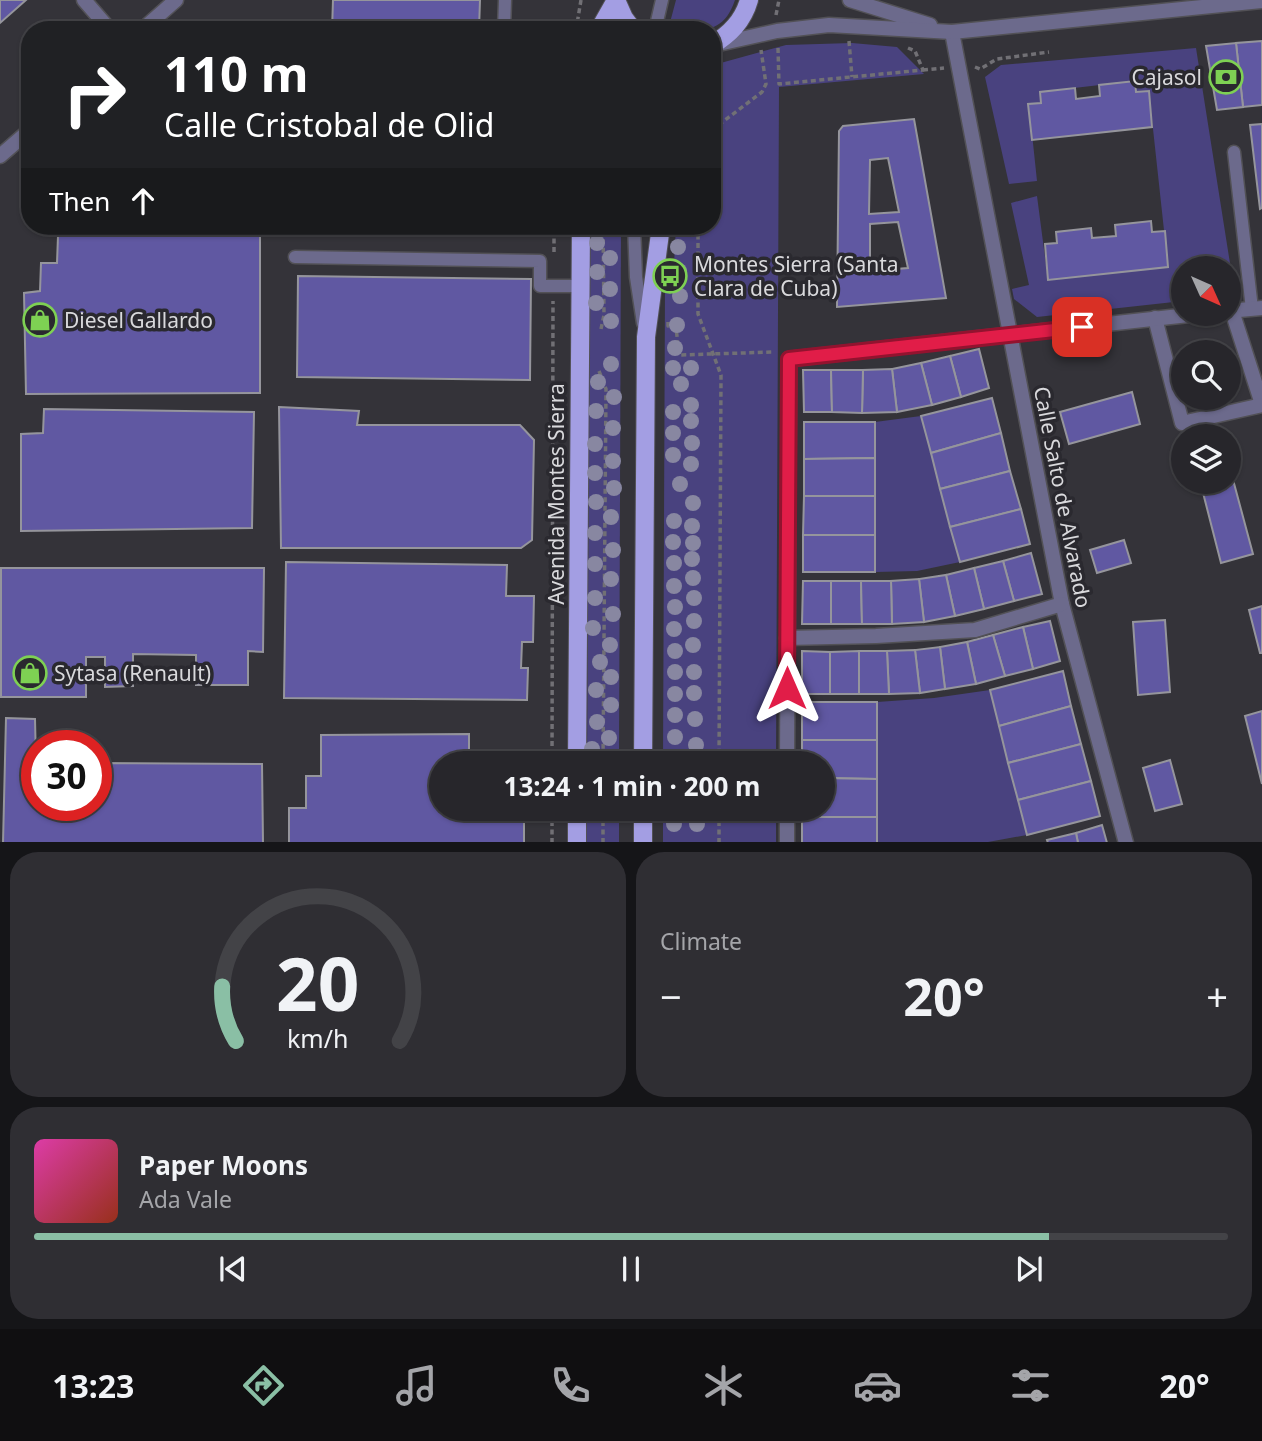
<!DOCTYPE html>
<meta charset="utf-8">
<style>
:root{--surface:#27262b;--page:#2f2e33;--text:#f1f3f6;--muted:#a4a5a9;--line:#434347;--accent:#8abfa5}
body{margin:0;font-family:"Noto Sans",sans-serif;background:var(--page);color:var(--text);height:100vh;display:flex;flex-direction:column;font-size:26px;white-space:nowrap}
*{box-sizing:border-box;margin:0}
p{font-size:23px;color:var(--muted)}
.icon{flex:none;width:38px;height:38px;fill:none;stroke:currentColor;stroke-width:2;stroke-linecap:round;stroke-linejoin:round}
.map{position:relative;height:842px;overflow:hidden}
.details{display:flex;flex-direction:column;gap:10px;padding:10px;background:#151518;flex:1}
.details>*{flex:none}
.guide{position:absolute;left:21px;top:21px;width:700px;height:214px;border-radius:28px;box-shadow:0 2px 5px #0004,0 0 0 2px var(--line);background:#202124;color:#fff;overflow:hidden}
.needle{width:46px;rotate:135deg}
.fabs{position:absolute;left:1171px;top:256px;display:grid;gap:14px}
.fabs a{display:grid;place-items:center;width:70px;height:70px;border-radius:50%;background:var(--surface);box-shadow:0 2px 5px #0004,0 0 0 2px var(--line);font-size:35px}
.speed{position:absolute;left:21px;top:730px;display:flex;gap:14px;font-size:35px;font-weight:700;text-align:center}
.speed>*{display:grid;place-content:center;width:91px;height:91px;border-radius:50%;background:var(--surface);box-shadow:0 2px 5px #0004,0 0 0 2px var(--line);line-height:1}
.speed .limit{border:10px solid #d22;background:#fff;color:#111}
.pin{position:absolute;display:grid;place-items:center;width:60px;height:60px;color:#fff;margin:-30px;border-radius:14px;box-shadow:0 4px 10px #0006}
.me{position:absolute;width:77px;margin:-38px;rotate:0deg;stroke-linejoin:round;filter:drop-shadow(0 0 5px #0008)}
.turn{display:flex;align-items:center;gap:24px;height:147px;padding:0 28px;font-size:32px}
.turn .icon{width:91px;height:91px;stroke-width:2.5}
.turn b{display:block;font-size:49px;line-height:60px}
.then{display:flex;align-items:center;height:66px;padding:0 28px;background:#0003;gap:14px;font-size:26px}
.big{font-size:52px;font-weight:700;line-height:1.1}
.details .widget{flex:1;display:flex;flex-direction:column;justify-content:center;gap:10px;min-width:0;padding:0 24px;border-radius:28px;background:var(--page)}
.details .dial{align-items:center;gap:0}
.dial svg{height:182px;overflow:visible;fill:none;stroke:var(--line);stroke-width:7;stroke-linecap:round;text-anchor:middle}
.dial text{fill:var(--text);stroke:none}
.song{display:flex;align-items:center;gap:21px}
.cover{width:84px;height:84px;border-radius:10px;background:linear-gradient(135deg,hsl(320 70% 55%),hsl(10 70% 35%))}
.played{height:7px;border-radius:4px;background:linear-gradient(90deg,var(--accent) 85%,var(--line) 85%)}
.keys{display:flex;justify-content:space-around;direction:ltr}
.heat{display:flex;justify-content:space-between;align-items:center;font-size:38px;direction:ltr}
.details .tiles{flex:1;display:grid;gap:10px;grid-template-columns:1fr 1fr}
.widget:last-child{grid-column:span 2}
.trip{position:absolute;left:429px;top:751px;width:406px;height:70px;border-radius:35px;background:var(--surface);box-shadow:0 2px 5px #0004,0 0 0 2px var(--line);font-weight:700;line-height:70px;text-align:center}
.menu{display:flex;height:112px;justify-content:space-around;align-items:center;background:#100f11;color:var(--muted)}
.menu .icon{width:49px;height:49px}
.menu .on{color:var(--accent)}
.menu b{font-size:32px;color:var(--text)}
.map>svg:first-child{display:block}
.green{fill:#49427f}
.building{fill:#6058a2;stroke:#95959c;stroke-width:2;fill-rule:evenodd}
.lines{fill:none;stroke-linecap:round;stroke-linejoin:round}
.service-casing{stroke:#525156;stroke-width:15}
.minor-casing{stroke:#525156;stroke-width:17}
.tertiary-casing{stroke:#525156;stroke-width:17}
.primary-casing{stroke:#525156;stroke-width:20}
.path{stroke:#717075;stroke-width:3.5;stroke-dasharray:5 3.5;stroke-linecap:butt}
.service{stroke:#6c6a8c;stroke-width:12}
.minor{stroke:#6c6a8c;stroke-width:14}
.tertiary{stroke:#6c6a8c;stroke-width:14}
.primary{stroke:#a39ee3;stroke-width:18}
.tree{fill:#8887a1}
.route-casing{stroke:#92132f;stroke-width:18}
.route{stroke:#e11d48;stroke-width:12}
.labels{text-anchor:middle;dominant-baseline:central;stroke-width:7;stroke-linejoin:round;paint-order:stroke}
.poi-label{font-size:21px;fill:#d9d9dc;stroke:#2a292f;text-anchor:start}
.street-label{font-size:21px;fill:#d9d9dc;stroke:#2a292f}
</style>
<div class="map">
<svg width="1262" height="843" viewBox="0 0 1262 843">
<rect width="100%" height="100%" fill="#343339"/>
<g class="green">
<path d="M676 0H735C723 36 700 30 668 30Z"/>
<polygon points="852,43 897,47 924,74 779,87 776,763 663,763 665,284 673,284 676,226 712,226 712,68 717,64 786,45"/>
<polygon points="1196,48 1235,295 1229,296 1228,268 1183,268 1183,301 1037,317 1014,299 1012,289 1029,285 1011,203 1037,196 1048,280 1168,267 1149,92 1136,92 1134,81 1040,92 1041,103 1029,105 1037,181 1009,184 985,77 1001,65"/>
<polygon points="590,226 621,226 619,763 587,763"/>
<polygon points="921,416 960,562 917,571 875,572 875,422"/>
<polygon points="990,690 1027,835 988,842 877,843 877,702 934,698"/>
<rect x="587" y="809" width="32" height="33"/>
<rect x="663" y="809" width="113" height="33"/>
</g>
<g class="building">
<polygon points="0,0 26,0 0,23"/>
<polygon points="333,0 480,0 479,30 332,30"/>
<polygon points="1262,41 1262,105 1243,107 1236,43"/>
<polygon points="1236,43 1243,107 1217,110 1206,46"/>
<polygon points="1135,81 1136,92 1149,91 1152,127 1032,140 1028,104 1041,103 1040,92 1075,88 1076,99 1100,96 1099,85"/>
<path d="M914 119 946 298 837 307 839 131 843 126ZM888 158 899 212 869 214 870 160ZM898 222 908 268 870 271V224Z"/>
<polygon points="1262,124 1262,208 1260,209 1250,125"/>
<polygon points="1151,221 1152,232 1165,231 1168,267 1048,280 1045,244 1057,243 1056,232 1091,228 1092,238 1116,236 1115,225"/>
<polygon points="73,226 260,226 260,393 26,394 24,293 40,291 41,263 57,263 58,236 73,236"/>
<rect x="287" y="226" width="217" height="7"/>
<polygon points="298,276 531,279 530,380 297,377"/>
<polygon points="979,349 989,388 961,397 950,356"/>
<polygon points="950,356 961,397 932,405 921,363"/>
<polygon points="921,363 932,405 897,412 892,369"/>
<polygon points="892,369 897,412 862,413 863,370"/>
<polygon points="803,370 831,370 832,412 804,412"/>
<polygon points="831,370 863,370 862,413 832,412"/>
<polygon points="1132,392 1140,424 1069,444 1060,412"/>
<polygon points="992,398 1001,433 931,453 921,416"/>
<polygon points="279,407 359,411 357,425 520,425 534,440 532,540 521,548 281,548"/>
<polygon points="44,409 254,412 252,528 21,531 21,434 43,433"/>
<polygon points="804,422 875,422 875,458 804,459"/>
<polygon points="1001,433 1010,471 940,489 931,453"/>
<polygon points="875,458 875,496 804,496 804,459"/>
<polygon points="1228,461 1253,554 1221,563 1200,481 1228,481"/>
<polygon points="1010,471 1021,509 950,527 940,489"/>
<polygon points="804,496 875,496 875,535 803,535"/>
<polygon points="1021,509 1030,544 960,562 950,527"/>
<rect x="803" y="535" width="72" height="37"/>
<polygon points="1124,540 1131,563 1097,573 1090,550"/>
<polygon points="1031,553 1042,594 1014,601 1003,561"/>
<polygon points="1003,561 1014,601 984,609 974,568"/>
<polygon points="286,562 507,565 506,596 534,596 533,642 522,642 521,668 528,668 527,700 284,698"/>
<polygon points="1,568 264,568 263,652 248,651 248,685 196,685 196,655 133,654 133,686 105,687 105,657 86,657 86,697 1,697"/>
<polygon points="974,568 984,609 955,616 946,575"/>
<polygon points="946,575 955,616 924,622 919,579"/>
<polygon points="919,579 924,622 892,624 891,581"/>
<polygon points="803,581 831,581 831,624 802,624"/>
<polygon points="831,581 861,581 862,624 831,624"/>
<polygon points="861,581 891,581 892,624 862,624"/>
<polygon points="1262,606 1262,653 1260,653 1249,610"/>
<polygon points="1165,620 1170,692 1138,695 1133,622"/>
<polygon points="1050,621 1060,661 1033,669 1023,627"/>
<polygon points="1023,627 1033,669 1005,676 993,635"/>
<polygon points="993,635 1005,676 976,684 967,642"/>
<polygon points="967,642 976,684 945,689 940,647"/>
<polygon points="940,647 945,689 920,693 915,650"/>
<polygon points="915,650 920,693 889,694 887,651"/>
<polygon points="802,651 830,652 830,694 802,694"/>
<polygon points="859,651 859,694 830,694 830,652"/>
<polygon points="859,651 887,651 889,694 859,694"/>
<polygon points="1063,671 1071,706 999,726 990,690"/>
<rect x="802" y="702" width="75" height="38"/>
<polygon points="1071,706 1081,744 1008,763 999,726"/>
<polygon points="1262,711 1262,784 1245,716"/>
<polygon points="6,718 35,719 37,805 96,805 96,763 262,764 263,843 3,843"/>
<polygon points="469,734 469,763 441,763 441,808 524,808 524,843 289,843 289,808 306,808 306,776 321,776 321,735"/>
<polygon points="802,740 877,740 877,779 822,778 822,763 802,763"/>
<polygon points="1081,744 1091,781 1018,800 1008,763"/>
<polygon points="1170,760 1182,804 1155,811 1143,768"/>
<polygon points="822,778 877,779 877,817 802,817 802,808 822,808"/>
<polygon points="1091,781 1100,816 1027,835 1018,800"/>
<rect x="802" y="817" width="75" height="26"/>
<polygon points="1102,825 1107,843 1078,843 1076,833"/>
<polygon points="1076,833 1078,843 1048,843 1047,840"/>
</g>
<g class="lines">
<defs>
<g id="service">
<polyline points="504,30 505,0"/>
<polyline points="655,30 662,0"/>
<polyline points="1234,152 1252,309"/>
<polyline points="634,226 636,277 643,323"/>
<polyline points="295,257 540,261 540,286 580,286"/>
</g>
<g id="minor">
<polyline points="84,0 110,30"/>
<polyline points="142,30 176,0"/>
<polyline points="952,32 1062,604 1126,843"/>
<polyline points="0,156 30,130"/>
<polyline points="1228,311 1262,308"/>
<polyline points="1232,311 1262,404"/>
<polyline points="1155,318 1182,423 1262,405"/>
<polyline points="787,638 876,636 975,630 1062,604"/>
<polyline points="787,763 789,359 1207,313"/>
<polyline points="787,843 787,808"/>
</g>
<g id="tertiary">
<polyline points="850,0 930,25"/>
<polyline points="714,45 777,31 829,25 952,32 1262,1"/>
</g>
<g id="primary">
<polyline points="616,0 624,18 633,30"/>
<polyline points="602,30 603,23 616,0"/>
<path d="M712 45C730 34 743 21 749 0"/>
<polyline points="577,763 581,226"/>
<polyline points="643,763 646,337 661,226"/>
<polyline points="577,843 577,808"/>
<polyline points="643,843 643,808"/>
</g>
</defs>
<use href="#service" class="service-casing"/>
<use href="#minor" class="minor-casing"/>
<use href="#tertiary" class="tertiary-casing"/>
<use href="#primary" class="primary-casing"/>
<g class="path">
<polyline points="776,15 779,0"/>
<polyline points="576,30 581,0"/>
<polyline points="849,41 852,77"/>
<polyline points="778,48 779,84 923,70 915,51 908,48"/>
<polyline points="975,67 980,69 997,59 1049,52"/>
<polyline points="923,70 944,68"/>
<polyline points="712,130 762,92 766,84 761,50"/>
<polyline points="698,226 698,314 721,375 719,763"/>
<polyline points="554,252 554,226"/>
<polyline points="668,322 668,326 676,327 679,355 774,352"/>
<polyline points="601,329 604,315 603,226"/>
<polyline points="599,371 606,389 603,763"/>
<polyline points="552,763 553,301"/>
<polyline points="552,843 552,808"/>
<polyline points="603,843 603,808"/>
<polyline points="719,843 719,808"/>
</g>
<use href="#service" class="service"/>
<use href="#minor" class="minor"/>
<use href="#tertiary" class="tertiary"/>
<use href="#primary" class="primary"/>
</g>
<g class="tree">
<circle cx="597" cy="243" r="8"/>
<circle cx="678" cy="247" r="8"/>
<circle cx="610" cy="258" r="8"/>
<circle cx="679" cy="271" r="8"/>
<circle cx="597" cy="272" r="8"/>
<circle cx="610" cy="289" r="8"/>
<circle cx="680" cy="296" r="8"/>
<circle cx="596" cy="303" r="8"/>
<circle cx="611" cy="321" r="8"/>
<circle cx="677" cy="325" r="8"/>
<circle cx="675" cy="348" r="8"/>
<circle cx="611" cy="364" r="8"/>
<circle cx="673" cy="368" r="8"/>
<circle cx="691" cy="368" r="8"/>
<circle cx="598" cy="382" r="8"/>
<circle cx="681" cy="384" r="8"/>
<circle cx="614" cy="397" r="8"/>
<circle cx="691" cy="405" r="8"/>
<circle cx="596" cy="411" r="8"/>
<circle cx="673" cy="412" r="8"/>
<circle cx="691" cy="421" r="8"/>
<circle cx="613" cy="428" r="8"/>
<circle cx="673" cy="433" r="8"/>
<circle cx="692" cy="443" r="8"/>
<circle cx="595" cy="444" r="8"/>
<circle cx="673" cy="455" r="8"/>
<circle cx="613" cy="461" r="8"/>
<circle cx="691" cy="464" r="8"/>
<circle cx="595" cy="473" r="8"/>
<circle cx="680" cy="484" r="8"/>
<circle cx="614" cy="488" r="8"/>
<circle cx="596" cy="502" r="8"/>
<circle cx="693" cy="503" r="8"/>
<circle cx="611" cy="517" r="8"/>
<circle cx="674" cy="521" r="8"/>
<circle cx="692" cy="526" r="8"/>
<circle cx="595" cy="533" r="8"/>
<circle cx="673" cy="542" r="8"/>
<circle cx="693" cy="543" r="8"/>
<circle cx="613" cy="550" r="8"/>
<circle cx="692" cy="559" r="8"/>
<circle cx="674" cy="563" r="8"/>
<circle cx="595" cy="564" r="8"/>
<circle cx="693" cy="578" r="8"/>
<circle cx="611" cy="579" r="8"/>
<circle cx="674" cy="586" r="8"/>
<circle cx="595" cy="598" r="8"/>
<circle cx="694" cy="598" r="8"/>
<circle cx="675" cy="607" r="8"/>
<circle cx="613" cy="614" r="8"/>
<circle cx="694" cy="621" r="8"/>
<circle cx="593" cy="628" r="8"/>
<circle cx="674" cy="629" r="8"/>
<circle cx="610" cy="645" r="8"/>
<circle cx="693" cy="645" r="8"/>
<circle cx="675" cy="651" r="8"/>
<circle cx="600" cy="662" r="8"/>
<circle cx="675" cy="672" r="8"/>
<circle cx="694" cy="672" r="8"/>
<circle cx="611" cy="677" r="8"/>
<circle cx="596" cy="690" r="8"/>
<circle cx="694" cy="693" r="8"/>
<circle cx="675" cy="694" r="8"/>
<circle cx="611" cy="705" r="8"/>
<circle cx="675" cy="715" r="8"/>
<circle cx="695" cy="719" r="8"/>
<circle cx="597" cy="722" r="8"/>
<circle cx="675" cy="737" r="8"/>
<circle cx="609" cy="738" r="8"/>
<circle cx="696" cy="745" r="8"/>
<circle cx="592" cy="749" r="8"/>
<circle cx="674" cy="824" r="8"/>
<circle cx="697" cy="824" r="8"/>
</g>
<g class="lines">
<defs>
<polyline id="route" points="787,688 789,359 1082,327"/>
</defs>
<use href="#route" class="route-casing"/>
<use href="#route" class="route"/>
</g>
<defs>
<symbol id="bank-ring" viewBox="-11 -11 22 22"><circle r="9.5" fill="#2a292f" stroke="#7ed153" stroke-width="1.5"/><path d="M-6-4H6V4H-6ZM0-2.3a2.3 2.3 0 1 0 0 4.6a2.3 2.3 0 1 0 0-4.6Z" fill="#7ed153"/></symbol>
<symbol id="bus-ring" viewBox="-11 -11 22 22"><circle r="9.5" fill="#2a292f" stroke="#7ed153" stroke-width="1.5"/><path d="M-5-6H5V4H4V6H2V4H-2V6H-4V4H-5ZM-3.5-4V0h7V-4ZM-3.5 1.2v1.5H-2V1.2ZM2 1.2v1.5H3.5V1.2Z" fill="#7ed153"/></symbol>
<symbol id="shop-ring" viewBox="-11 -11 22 22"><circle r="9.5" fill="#2a292f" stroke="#7ed153" stroke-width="1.5"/><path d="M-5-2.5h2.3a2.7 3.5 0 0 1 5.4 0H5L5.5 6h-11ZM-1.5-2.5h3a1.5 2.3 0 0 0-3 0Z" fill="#7ed153"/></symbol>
</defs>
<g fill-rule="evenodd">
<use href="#bank-ring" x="1207" y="58" width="38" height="38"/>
<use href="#bus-ring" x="651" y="257" width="38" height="38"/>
<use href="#shop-ring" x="21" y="301" width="38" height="38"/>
<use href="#shop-ring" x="11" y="654" width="38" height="38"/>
</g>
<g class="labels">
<g class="poi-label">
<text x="1202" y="77" text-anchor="end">Cajasol</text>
<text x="694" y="264">Montes Sierra (Santa<tspan x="694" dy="24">Clara de Cuba)</tspan></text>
<text x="64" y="320">Diesel Gallardo</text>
<text x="54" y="673">Sytasa (Renault)</text>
</g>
<g class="street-label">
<text transform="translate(556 494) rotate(-90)">Avenida Montes Sierra</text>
<text transform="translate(1063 497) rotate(79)">Calle Salto de Alvarado</text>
</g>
</g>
</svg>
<div class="fabs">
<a><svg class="needle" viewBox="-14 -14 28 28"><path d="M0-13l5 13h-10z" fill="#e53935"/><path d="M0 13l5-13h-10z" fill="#a4a5a9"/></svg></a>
<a><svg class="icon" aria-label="search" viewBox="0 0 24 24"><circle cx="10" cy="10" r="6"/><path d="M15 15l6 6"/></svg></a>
<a><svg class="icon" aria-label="layers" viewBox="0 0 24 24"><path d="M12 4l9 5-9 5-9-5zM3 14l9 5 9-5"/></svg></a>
</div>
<div class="speed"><div class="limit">30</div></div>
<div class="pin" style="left:1082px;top:327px;background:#d93025"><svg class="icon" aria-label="arrive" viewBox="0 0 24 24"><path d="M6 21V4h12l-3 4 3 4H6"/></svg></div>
<svg class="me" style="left:787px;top:688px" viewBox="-20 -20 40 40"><path d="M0-17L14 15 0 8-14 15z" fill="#e11d48" stroke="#fff" stroke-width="4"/></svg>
<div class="trip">13:24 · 1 min · 200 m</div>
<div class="guide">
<div class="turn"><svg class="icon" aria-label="right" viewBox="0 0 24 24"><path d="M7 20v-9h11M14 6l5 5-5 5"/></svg><div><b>110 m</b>Calle Cristobal de Olid</div></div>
<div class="then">Then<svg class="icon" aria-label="ahead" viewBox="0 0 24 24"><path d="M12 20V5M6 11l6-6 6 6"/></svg></div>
</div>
</div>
<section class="details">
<div class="tiles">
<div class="widget dial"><svg viewBox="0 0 100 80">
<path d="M14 69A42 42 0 1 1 86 69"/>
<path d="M14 69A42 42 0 0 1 8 45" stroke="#8abfa5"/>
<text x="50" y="56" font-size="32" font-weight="700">20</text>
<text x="50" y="72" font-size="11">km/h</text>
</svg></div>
<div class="widget"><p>Climate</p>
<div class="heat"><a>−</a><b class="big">20°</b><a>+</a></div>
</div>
<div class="widget">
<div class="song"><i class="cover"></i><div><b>Paper Moons</b><p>Ada Vale</p></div></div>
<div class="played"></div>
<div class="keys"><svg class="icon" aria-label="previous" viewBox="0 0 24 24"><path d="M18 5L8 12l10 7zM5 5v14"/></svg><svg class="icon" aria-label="pause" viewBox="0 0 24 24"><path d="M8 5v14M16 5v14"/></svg><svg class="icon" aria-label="next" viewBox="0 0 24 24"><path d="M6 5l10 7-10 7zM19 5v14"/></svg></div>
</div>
</div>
</section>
<nav class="menu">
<b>13:23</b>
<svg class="icon on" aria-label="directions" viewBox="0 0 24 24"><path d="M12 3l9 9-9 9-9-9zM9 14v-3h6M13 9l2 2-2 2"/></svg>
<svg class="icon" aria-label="music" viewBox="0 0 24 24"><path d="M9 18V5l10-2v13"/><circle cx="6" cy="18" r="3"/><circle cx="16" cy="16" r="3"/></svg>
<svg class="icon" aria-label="phone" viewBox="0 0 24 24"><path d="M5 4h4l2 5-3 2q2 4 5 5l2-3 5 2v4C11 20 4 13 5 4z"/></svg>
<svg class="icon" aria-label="climate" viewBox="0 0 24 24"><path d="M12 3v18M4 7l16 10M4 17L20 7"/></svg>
<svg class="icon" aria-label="car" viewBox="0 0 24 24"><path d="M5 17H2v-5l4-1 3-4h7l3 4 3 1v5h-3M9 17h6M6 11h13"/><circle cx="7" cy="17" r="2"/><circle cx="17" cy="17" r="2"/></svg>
<svg class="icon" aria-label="filters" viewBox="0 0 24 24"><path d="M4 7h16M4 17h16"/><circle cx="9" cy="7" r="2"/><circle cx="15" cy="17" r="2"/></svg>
<b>20°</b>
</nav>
